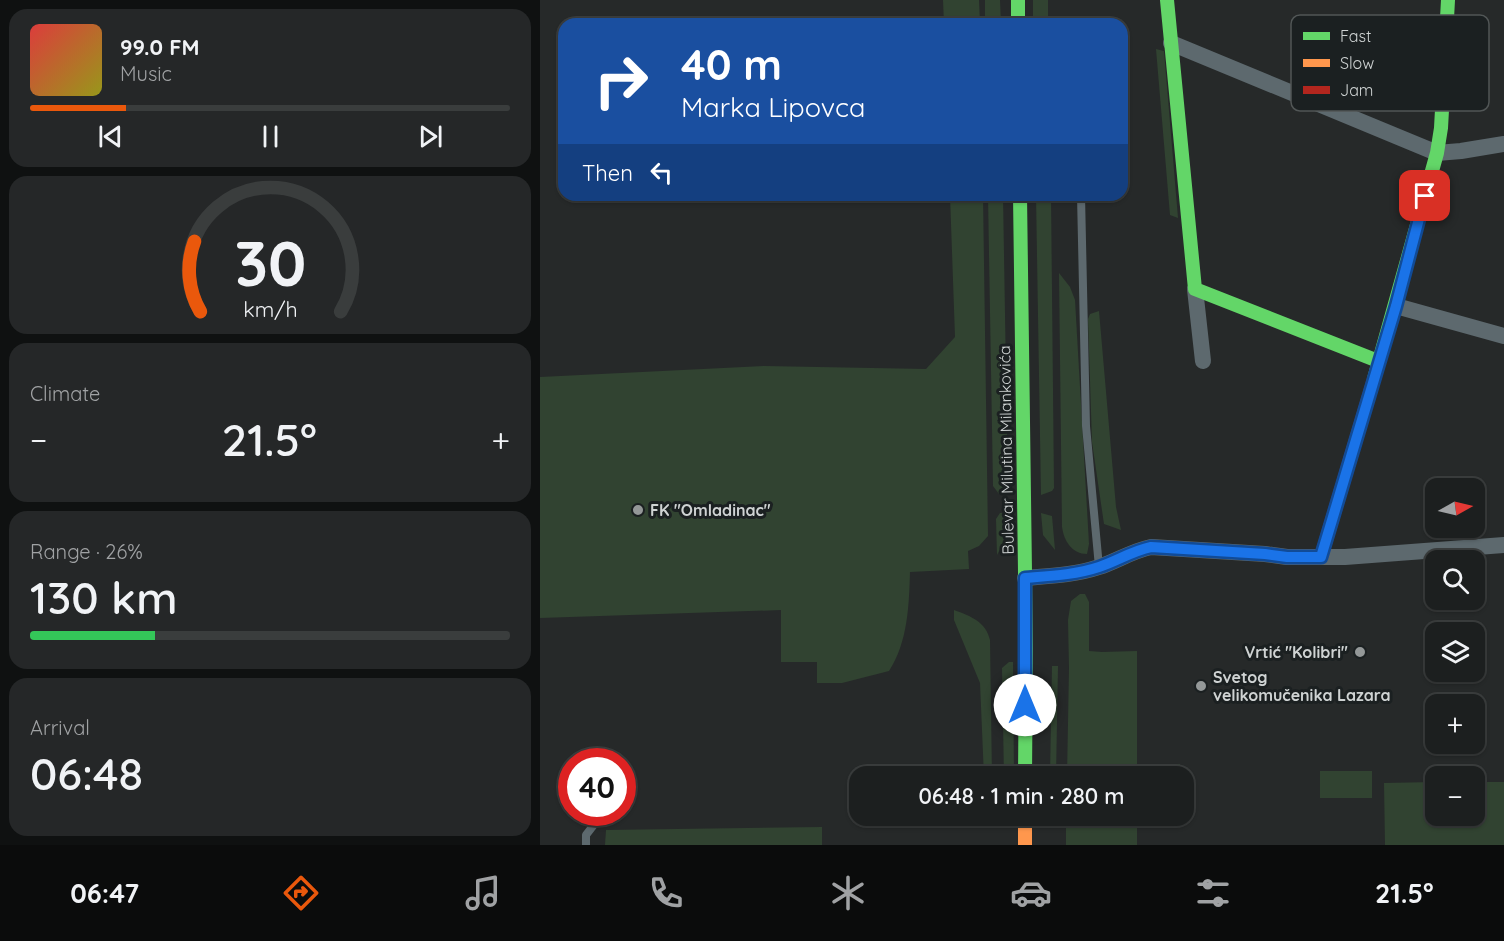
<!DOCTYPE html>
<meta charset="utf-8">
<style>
:root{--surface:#1c1f1f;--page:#252728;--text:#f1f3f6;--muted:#a0a2a4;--line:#3a3d3d;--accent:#ea580c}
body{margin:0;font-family:Quicksand,sans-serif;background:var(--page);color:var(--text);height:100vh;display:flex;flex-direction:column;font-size:22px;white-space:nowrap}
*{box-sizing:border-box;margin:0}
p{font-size:20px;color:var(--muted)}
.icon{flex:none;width:33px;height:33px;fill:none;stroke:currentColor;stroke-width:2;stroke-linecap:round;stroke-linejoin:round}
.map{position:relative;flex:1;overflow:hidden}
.details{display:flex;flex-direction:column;gap:9px;padding:9px;background:#0f1111;width:540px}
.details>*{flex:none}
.top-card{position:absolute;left:18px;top:18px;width:570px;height:183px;border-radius:18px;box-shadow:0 2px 4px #0004,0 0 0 2px var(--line);background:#1a4fa0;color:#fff;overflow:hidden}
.needle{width:39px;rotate:82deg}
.fabs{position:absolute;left:885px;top:478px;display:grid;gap:12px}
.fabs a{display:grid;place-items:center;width:60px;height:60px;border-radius:12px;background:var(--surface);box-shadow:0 2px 4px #0004,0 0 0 2px var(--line);font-size:30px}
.speed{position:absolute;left:18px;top:748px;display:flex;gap:12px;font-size:30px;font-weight:700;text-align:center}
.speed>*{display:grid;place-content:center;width:78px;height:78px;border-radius:50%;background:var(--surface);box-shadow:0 2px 4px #0004,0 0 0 2px var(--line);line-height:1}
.speed .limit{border:9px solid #d22;background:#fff;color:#111}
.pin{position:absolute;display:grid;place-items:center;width:51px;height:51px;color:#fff;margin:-26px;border-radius:12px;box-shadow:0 3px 9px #0006}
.me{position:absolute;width:66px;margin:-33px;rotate:0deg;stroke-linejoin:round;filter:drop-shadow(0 0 4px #0008)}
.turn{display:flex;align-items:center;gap:21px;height:126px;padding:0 24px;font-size:27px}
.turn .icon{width:78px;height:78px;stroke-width:2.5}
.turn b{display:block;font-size:42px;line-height:51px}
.then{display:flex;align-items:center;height:57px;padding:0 24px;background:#0003;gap:12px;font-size:22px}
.big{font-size:45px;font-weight:600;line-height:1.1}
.details .tile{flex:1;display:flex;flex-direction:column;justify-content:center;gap:9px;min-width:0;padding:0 21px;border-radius:18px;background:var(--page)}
.details .dial{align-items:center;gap:0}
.dial svg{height:156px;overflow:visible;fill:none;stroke:var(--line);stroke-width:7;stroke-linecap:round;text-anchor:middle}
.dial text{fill:var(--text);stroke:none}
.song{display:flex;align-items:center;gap:18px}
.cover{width:72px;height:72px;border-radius:9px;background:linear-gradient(135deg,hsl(0 70% 55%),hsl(60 70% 35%))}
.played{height:6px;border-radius:3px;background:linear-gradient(90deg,var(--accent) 20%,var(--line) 20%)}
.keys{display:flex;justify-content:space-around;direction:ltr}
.heat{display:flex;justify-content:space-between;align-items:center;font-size:33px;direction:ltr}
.charge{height:9px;border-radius:4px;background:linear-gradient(90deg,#34c759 26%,var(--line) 0)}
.trip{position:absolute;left:309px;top:766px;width:345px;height:60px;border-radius:18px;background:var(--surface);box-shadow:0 2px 4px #0004,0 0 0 2px var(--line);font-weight:600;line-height:60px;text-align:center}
.dock{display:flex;height:96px;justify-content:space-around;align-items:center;background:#0b0c0c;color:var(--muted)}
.dock .icon{width:42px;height:42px}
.dock .on{color:var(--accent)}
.dock b{font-size:27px;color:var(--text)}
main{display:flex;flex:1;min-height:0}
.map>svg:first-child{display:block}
.green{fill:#314331}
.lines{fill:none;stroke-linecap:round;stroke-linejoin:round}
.lane{stroke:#5d696e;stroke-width:8}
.street{stroke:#5d696e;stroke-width:16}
.fast{stroke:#63d668;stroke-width:14}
.slow{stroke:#ff974d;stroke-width:14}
.jam{stroke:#b3261e;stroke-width:14}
.route-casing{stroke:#114b97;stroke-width:15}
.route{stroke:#1a73e8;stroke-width:10}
.poi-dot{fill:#949898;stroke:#1b2021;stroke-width:2}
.labels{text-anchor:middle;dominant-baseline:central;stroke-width:6;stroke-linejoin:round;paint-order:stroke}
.street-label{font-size:16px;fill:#cfd3d3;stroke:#1b2021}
.poi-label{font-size:16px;font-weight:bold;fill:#cfd3d3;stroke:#1b2021;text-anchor:start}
.key{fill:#1b2021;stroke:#515656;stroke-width:1.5}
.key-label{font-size:16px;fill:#cfd3d3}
</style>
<main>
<section class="details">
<div class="tile">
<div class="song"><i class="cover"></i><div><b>99.0 FM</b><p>Music</p></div></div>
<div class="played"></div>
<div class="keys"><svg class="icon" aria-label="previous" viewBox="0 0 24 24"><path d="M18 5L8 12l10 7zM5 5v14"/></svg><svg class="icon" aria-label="pause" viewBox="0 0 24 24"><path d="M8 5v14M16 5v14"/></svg><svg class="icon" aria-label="next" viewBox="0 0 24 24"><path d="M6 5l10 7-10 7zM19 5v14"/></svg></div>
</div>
<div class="tile dial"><svg viewBox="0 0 100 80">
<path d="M14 69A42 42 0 1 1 86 69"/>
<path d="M14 69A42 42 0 0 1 11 33" stroke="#ea580c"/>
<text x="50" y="56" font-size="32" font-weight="700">30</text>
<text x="50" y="72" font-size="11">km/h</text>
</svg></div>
<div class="tile"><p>Climate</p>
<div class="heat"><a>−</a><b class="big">21.5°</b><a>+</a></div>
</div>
<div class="tile"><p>Range · 26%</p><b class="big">130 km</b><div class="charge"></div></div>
<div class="tile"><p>Arrival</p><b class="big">06:48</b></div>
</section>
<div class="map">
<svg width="964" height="845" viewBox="0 0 964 845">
<rect width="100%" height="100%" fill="#262929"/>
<g class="green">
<polygon points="403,0 439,0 440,24 404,24"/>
<polygon points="445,0 460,0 461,24 445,24"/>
<rect x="493" y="0" width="15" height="24"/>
<polygon points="616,49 624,51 638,218 630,215"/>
<path d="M410 195H443L448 536 439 546 428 551 429 569 370 572C369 605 368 642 349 671L302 683H277V662H241V610L0 618V377L224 366 386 369 415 337Z"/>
<polygon points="448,195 463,195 468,494 459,494 453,486"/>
<polygon points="496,195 511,195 514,488 512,491 501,495"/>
<path d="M519 273 530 287 535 300 549 544 547 554C532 554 524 541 522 527Z"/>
<polygon points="559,311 576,507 581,530 564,524 552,442 548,319 550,314"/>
<polygon points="460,513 468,513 468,534 457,555 456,519"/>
<polygon points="501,513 512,516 515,550 503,535"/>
<polygon points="540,594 545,594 549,602 549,651 562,652 597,651 597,777 527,777 529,668 528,620 531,601"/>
<path d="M414 610C431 616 446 622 450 640L452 777H444L440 683 414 620Z"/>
<polygon points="469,662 473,662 474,777 464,777 462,668"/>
<polygon points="512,666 518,666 516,777 510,777"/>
<rect x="612" y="764" width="28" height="13"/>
<rect x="780" y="771" width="52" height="27"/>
<polygon points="895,782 896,816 934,816 935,782 964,782 964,845 845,845 844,783"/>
<rect x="526" y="816" width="71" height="29"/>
<polygon points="282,827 282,845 65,845 66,830"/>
</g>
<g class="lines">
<g class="lane">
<polyline points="541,195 546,426 559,567"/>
<polyline points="46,845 46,835 63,813"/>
</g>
<g class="street">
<polyline points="631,43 897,153 921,151 964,144"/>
<polyline points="655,289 663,361"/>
<polyline points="856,306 964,336"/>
<path d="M485 578C510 576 535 575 559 567 577 561 592 551 611 547L725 554 747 557H805L964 545"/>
</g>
<g class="fast">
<polyline points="478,0 478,24"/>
<polyline points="627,0 655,289 838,361"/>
<polyline points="480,195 486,648 485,777"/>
<polyline points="834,379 897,153 901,128 908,0"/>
</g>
<polyline class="slow" points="485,816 485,845"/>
<polyline class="jam" points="781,557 834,379"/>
</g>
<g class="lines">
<defs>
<path id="route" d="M485 705V578C510 576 535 575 559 567 577 561 592 551 611 547L725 554 747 557H781L856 306 885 196"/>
</defs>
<use href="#route" class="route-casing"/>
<use href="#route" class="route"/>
</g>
<g class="poi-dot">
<circle cx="98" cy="510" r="6"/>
<circle cx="820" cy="652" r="6"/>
<circle cx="661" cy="686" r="6"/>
</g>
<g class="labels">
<g class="street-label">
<text transform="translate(466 450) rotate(-91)">Bulevar Milutina Milankovića</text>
</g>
<g class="poi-label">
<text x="110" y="510">FK "Omladinac"</text>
<text x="808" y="652" text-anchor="end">Vrtić "Kolibri"</text>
<text x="673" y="677">Svetog<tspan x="673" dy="18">velikomučenika Lazara</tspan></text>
</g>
</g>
<rect x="751" y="15" width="198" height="96" rx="9" class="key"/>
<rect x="763" y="32" width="27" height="8" fill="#63d668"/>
<rect x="763" y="59" width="27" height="8" fill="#ff974d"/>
<rect x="763" y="86" width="27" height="8" fill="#b3261e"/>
<g class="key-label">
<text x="800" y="42">Fast</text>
<text x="800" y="69">Slow</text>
<text x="800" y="96">Jam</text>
</g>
</svg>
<div class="fabs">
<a><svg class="needle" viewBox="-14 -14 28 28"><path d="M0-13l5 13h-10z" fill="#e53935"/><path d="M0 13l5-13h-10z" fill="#a0a2a4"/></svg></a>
<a><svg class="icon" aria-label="search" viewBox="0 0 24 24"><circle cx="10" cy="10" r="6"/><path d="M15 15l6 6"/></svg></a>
<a><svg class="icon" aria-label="layers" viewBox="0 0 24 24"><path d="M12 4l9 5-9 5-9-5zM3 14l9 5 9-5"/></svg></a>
<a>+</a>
<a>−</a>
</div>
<div class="speed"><div class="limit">40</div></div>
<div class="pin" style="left:885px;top:196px;background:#d93025"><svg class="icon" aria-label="arrive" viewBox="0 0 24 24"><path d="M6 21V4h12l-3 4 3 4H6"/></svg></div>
<svg class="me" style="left:485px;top:705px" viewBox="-20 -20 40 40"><circle r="19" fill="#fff"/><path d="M0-13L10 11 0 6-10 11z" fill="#1a73e8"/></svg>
<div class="trip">06:48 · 1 min · 280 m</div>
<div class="top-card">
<div class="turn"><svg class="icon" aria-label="right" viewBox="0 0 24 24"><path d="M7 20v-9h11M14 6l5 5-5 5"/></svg><div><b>40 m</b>Marka Lipovca</div></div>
<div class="then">Then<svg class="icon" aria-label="left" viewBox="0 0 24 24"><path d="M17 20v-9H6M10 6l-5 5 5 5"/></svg></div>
</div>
</div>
</main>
<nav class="dock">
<b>06:47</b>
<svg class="icon on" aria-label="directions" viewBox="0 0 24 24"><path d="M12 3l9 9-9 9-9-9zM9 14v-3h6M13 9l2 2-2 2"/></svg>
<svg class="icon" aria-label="music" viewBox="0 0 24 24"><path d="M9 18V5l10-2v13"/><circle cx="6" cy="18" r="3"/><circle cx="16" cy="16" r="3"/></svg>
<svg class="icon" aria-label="phone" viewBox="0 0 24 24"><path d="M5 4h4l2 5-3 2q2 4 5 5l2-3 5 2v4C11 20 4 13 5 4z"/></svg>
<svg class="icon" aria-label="climate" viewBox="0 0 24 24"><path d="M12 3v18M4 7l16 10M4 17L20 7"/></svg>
<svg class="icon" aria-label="car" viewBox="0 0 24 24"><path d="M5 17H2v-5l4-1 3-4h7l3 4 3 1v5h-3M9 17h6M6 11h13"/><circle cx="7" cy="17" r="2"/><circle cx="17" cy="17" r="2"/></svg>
<svg class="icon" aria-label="filters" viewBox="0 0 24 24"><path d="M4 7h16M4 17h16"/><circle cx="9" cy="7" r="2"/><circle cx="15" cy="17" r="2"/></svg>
<b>21.5°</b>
</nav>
